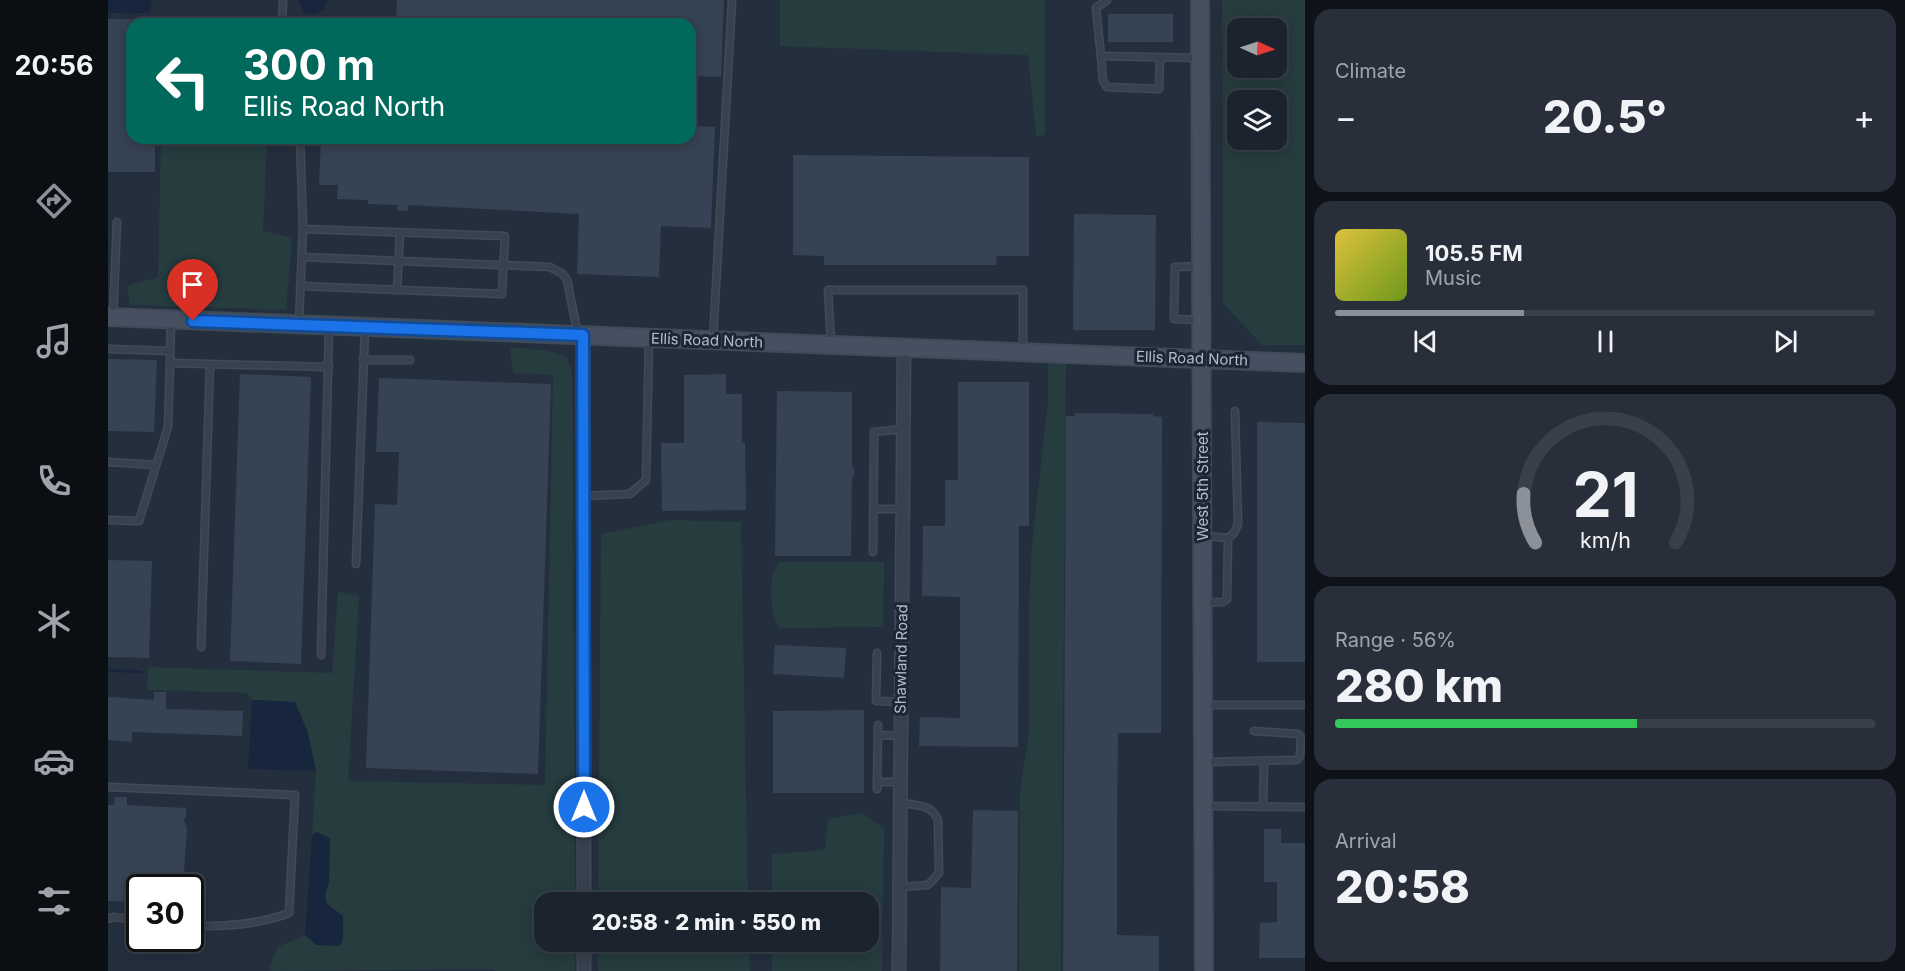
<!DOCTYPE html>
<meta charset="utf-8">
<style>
:root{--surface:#1b232e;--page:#282f3a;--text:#f1f3f6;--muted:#a0a4aa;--line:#39404a;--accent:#8c9099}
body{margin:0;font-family:Inter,sans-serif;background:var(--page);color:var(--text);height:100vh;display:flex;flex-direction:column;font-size:22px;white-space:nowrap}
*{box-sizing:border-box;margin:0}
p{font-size:20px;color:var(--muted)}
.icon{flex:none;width:33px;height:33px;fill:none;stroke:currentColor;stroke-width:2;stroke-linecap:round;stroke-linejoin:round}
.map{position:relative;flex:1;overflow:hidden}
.drawer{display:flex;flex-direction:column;gap:9px;padding:9px;background:#0f1319;width:600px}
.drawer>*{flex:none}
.hud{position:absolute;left:18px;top:18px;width:570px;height:126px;border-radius:18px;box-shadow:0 3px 15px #0003,0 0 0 2px var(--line);background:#00695c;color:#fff;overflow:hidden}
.needle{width:39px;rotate:93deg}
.buttons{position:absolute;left:1119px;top:18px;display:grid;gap:12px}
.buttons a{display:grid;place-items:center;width:60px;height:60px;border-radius:12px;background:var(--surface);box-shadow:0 3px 15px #0003,0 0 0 2px var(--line);font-size:30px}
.speed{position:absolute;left:18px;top:874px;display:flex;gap:12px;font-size:30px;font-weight:700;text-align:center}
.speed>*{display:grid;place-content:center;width:78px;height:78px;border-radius:50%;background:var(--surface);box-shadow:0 3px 15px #0003,0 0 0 2px var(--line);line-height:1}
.speed .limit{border:3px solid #111;border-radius:9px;background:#fff;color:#111}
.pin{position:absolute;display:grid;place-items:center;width:51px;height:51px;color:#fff;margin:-62px -26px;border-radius:50% 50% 50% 0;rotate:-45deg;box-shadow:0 0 6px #0007}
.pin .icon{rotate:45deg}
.me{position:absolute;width:66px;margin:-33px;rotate:0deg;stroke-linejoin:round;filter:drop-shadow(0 0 4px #0008)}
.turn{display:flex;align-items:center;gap:21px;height:126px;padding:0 18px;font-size:27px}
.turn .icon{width:78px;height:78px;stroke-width:2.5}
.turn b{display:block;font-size:42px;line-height:51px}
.big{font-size:45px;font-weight:800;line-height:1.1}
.drawer .widget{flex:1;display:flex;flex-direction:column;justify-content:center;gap:9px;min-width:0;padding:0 21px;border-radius:18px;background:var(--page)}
.drawer .dial{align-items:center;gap:0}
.dial svg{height:156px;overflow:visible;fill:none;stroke:var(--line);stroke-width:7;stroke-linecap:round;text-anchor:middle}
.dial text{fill:var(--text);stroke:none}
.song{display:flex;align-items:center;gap:18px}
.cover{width:72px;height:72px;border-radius:9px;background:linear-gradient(135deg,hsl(50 70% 55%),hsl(80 70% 35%))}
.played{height:6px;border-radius:3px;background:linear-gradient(90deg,var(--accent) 35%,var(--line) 35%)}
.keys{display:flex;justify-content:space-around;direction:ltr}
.heat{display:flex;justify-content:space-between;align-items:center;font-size:33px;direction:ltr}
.charge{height:9px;border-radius:4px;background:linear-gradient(90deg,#34c759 56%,var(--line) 0)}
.trip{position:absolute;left:426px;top:892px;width:345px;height:60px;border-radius:18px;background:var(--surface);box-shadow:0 3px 15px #0003,0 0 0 2px var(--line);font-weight:800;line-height:60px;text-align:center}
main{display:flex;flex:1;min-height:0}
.tab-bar{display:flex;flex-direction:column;width:108px;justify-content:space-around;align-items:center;background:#0b0e12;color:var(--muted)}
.tab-bar .icon{width:42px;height:42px}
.tab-bar .on{color:var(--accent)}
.tab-bar b{font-size:27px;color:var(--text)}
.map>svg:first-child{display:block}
.green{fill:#263c3f;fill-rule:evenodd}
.water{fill:#17263c}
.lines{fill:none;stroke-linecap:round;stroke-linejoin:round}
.stream{stroke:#17263c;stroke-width:3}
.building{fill:#364354}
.lane-casing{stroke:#414a57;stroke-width:9}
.street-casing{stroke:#414a57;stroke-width:15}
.secondary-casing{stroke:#414a57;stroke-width:20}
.lane{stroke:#38414e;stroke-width:6}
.street{stroke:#38414e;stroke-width:12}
.secondary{stroke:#465061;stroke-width:16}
.route-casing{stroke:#114b97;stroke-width:15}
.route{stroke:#1a73e8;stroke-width:10}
.labels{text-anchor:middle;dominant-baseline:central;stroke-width:6;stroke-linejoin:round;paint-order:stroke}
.street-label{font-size:15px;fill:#b4bcc9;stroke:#1d2633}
</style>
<main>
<nav class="tab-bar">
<b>20:56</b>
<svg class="icon on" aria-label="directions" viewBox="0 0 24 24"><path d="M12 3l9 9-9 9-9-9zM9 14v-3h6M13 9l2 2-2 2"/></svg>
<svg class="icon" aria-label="music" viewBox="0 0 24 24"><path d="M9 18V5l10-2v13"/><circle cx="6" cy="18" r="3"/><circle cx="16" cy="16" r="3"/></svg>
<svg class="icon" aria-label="phone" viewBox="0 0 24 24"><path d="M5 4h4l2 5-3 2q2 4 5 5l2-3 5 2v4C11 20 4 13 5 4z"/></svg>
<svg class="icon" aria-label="climate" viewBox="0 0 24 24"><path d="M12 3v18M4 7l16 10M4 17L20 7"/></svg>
<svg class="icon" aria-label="car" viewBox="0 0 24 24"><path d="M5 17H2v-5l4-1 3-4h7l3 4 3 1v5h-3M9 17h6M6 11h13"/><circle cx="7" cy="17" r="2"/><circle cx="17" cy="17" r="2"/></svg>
<svg class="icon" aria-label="filters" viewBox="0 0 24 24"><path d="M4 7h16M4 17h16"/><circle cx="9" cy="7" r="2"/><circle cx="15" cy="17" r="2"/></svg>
</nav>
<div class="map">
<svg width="1197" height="971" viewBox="0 0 1197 971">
<rect width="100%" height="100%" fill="#242f3e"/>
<g class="green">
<polygon points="672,0 937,0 937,135 928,136 920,55 672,46"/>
<path d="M1114 0H1197V345H1154L1115 303ZM1130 28H1168V68H1130ZM1130 100H1168V140H1130Z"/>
<polygon points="53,138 159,138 155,231 184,238 178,310 22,305 19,286 50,277"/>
<polygon points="402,347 441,351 459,357 464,373 467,903 436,903 436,942 467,942 467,971 388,971 384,969 163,971 161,969 170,947 197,935 208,945 235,916 219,904 217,895 221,882 208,832 204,836 208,771 200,733 187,702 144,700 140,693 39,690 40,667 224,673 230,592 251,596 240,781 437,785 445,375 405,373"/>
<polygon points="940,359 958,359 953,971 911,971 912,792 921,732 921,604 924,544 940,403"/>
<polygon points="563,520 633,522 640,903 490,903 493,534"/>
<path d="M671 562H776L775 627 671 628C661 611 659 578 671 562Z"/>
<polygon points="754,813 776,828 774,971 664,971 664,942 760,942 760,903 664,903 664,854 717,850 720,819"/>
<polygon points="490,942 641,942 642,971 490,971"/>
</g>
<g class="water">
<polygon points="0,0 44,0 41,13 0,13"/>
<path d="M190 0H220C217 12 206 16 196 12Z"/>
<polygon points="144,700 187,702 200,733 208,771 140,769"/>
<polygon points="208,832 222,838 221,882 217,895 219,904 235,916 235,939 232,946 208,945 197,935 204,836"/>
</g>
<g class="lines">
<polyline class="stream" points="0,670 33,672"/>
</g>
<g class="building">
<polygon points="289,0 616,0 613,77 582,76 582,24 288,24"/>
<rect x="1000" y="14" width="65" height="28"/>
<polygon points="0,19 24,19 24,138 47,138 47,172 0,172"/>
<polygon points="582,126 607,127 603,228 553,226 551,277 469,274 471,214 300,205 300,211 289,210 289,205 260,204 260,200 229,199 230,185 211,185 213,138 582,138"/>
<polygon points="685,155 921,157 921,256 889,256 888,265 716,265 716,256 685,255"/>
<polygon points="966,214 1048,215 1047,330 965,330"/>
<polygon points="0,359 49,360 46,432 0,431"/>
<polygon points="132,374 203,377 193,664 122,661"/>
<polygon points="618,374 618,394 634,394 634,443 637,443 638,510 554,511 553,443 576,443 576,375"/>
<polygon points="271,378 443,384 430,774 258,768 267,504 289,505 291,452 268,452"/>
<polygon points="850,382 921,382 921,526 911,526 910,747 811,746 812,717 852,718 852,597 814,596 815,526 837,526 837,480 850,480"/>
<polygon points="669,391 744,392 744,467 746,467 746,477 744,477 743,556 667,556"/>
<polygon points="967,413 1045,414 1045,416 1054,417 1053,733 1010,733 1009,822 1009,935 1051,936 1051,971 955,971 958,416 967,416"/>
<polygon points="1149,422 1197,423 1197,662 1149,662"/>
<polygon points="0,560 44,561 41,658 0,657"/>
<polygon points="667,645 738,648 736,678 665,674"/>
<polygon points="46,692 58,692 58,709 135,711 134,736 24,732 24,742 0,740 0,697 46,700"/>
<polygon points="756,710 756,793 665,793 665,711"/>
<polygon points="7,797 19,797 19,805 78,808 78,818 75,818 79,828 75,888 32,888 32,902 0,901 0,805 6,805"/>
<polygon points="865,810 910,811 909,971 832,971 833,887 863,888"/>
<polygon points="1156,829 1173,829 1173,843 1197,843 1197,958 1151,958 1152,923 1169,922 1169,882 1156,882"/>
</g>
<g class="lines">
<defs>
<g id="lane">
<polyline points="999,0 988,8 993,56 1092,58"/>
<polyline points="174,24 175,0"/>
<polyline points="993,56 995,81 999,87 1051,89 1052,57"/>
<polyline points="192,138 195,229"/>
<polyline points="194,257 442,267 455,274 459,280 468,325 472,333"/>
<polyline points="289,290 292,232"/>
<polyline points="5,317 9,222"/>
<polyline points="1092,320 1066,319 1067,267 1093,266"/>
<polyline points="191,321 195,229 397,236 394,294 192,286"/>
<polyline points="63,322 62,363 221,367"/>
<polyline points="605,339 624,0"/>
<polyline points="723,344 720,290 915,290 915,351"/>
<polyline points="0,349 62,351"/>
<polyline points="255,360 302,360"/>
<polyline points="0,462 48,465"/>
<polyline points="475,496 522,494 538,480 541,339"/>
<polyline points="766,509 795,509"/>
<polyline points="0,520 31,521 60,427 62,363"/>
<polyline points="1120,538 1126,533 1130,524 1127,411"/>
<polyline points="765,552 766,432 795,429"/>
<polyline points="248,564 257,328"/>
<polyline points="1095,603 1115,602 1119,599 1120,538 1097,536"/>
<polyline points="93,647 102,364"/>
<polyline points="769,653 768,701 793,702"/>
<polyline points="213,655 221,327"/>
<polyline points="1096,705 1197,705"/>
<polyline points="770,735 792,736"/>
<polyline points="1098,762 1189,760 1192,756 1193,737 1190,734 1146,731"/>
<polyline points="769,782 792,782"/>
<path d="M0 787 187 795 181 913C152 924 113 928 82 925"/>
<polyline points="769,789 770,725"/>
<polyline points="1096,806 1197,807"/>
<polyline points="1155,807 1156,761"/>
<path d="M792 887 820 885 831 873 830 820C824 804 807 805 792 803"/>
<polyline points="0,919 5,917 32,920"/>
</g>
<g id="street">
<polyline points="475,335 476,903"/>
<polyline points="476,942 476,971"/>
<polyline points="791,971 796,347"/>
</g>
<g id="secondary">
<polyline points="1092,0 1096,971"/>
<polyline points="0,317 1197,363"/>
</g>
</defs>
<use href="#lane" class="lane-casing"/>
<use href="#street" class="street-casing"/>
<use href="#secondary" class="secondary-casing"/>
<use href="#lane" class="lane"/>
<use href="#street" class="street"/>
<use href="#secondary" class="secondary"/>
</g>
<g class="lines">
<defs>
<polyline id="route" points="85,321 475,335 476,807"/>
</defs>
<use href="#route" class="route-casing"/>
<use href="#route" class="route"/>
</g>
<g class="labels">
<g class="street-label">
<text transform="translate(599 340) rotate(2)">Ellis Road North</text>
<text transform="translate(1084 358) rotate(2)">Ellis Road North</text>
<text transform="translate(1094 486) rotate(-90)">West 5th Street</text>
<text transform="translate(793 659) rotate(-89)">Shawland Road</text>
</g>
</g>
</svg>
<div class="buttons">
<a><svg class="needle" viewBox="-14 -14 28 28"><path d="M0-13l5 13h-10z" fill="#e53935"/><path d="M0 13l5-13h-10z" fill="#a0a4aa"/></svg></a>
<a><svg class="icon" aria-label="layers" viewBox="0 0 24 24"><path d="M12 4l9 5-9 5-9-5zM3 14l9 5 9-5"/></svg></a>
</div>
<div class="speed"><div class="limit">30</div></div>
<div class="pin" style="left:85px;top:321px;background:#d93025"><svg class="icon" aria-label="arrive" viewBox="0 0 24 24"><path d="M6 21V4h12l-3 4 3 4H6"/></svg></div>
<svg class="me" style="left:476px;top:807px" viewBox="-20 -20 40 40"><circle r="17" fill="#1a73e8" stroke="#fff" stroke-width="3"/><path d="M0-11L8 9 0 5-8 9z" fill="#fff"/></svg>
<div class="trip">20:58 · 2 min · 550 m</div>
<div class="hud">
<div class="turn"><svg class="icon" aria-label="left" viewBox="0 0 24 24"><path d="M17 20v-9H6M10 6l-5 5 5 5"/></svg><div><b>300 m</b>Ellis Road North</div></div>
</div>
</div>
<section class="drawer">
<div class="widget"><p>Climate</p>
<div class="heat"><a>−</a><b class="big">20.5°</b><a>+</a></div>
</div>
<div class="widget">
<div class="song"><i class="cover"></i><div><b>105.5 FM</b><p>Music</p></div></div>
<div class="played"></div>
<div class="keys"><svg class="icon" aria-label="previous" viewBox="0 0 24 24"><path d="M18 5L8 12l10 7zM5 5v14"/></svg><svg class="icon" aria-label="pause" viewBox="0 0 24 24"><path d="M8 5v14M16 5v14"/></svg><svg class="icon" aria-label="next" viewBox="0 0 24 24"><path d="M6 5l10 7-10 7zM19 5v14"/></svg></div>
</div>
<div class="widget dial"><svg viewBox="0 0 100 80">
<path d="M14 69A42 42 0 1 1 86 69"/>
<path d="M14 69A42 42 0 0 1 8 44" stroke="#8c9099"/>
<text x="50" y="56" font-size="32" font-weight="700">21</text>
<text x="50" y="72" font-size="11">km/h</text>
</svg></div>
<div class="widget"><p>Range · 56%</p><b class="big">280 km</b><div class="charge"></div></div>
<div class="widget"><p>Arrival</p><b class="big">20:58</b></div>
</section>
</main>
